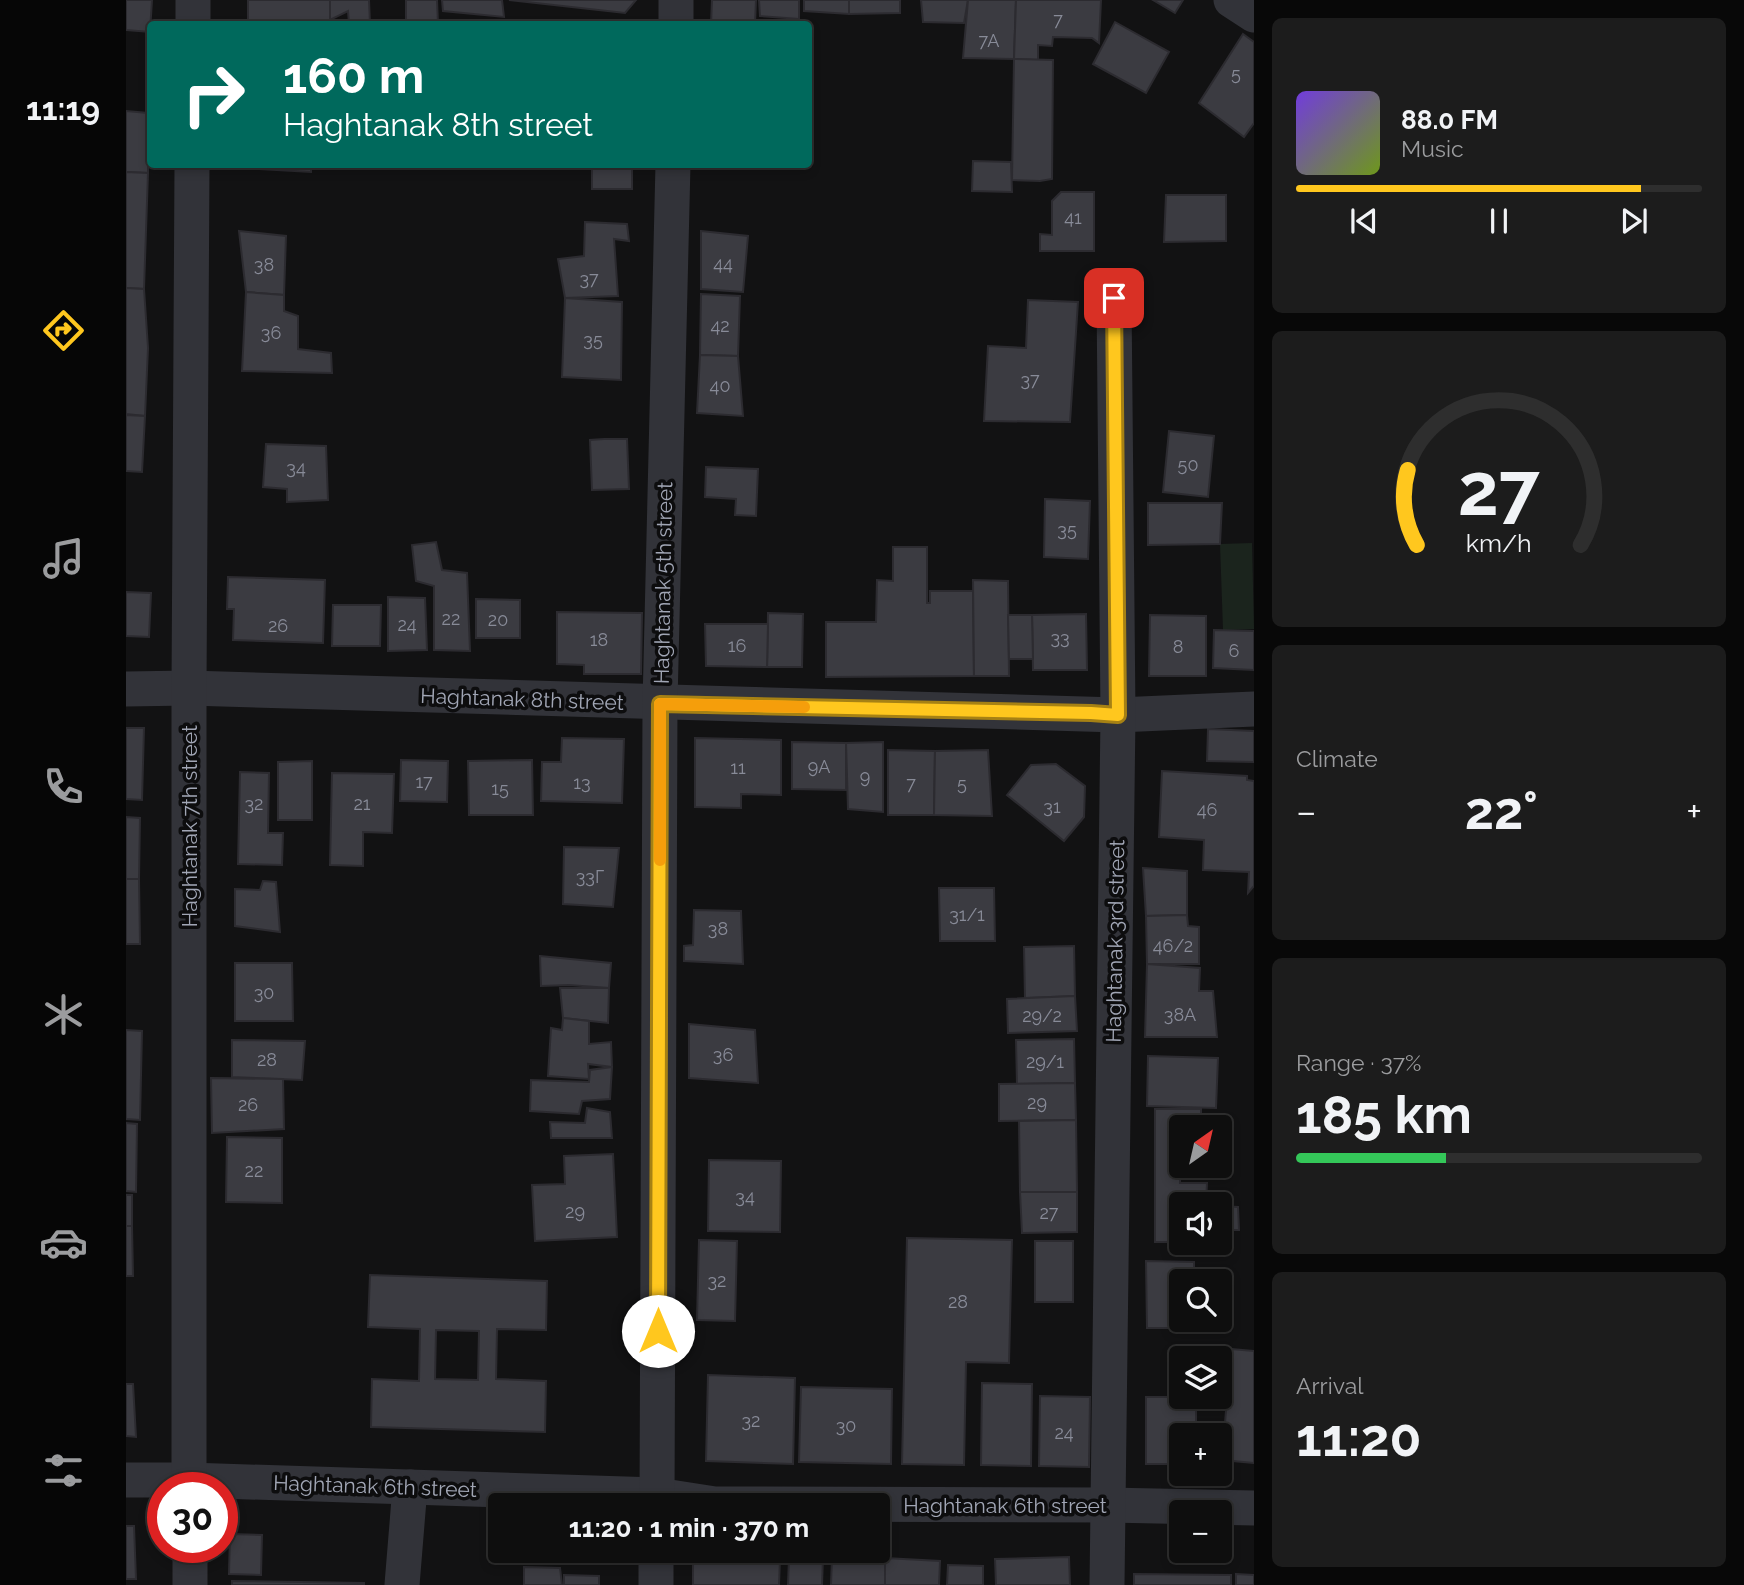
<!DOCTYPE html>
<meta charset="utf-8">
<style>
:root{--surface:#0e0e0e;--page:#1c1c1c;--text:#f1f3f6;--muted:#9b9c9e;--line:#2e2e2e;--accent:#ffc71e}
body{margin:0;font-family:Raleway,sans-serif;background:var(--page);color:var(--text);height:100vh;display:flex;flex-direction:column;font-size:26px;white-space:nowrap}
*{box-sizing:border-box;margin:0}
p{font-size:23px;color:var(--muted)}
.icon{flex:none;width:38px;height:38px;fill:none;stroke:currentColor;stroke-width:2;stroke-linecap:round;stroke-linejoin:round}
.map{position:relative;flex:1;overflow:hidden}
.side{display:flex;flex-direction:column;gap:18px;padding:18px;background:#080808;width:490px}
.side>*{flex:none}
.hud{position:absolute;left:21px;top:21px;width:665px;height:147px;border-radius:7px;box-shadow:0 4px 10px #0003,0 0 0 2px var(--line);background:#00695c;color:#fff;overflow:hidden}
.needle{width:46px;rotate:34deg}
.controls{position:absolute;left:1043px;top:1115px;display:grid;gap:14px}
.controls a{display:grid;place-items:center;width:63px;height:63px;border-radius:7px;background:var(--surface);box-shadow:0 4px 10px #0003,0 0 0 2px var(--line);font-size:35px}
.speed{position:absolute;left:21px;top:1472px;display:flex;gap:14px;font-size:35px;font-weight:700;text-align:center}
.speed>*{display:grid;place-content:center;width:91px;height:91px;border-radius:50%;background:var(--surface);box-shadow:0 4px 10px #0003,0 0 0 2px var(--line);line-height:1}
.speed .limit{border:10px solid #d22;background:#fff;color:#111}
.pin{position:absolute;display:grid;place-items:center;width:60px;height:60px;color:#fff;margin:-30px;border-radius:14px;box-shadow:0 4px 10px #0006}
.me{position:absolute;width:77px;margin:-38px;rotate:0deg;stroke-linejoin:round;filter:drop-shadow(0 0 5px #0008)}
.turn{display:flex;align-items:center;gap:24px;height:147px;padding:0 21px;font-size:32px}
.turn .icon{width:91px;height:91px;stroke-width:2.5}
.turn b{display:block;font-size:49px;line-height:60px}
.big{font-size:52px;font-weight:700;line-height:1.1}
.side .widget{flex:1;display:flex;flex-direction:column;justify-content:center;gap:10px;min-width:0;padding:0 24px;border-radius:10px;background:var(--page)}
.side .dial{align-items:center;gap:0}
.dial svg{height:182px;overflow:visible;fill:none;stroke:var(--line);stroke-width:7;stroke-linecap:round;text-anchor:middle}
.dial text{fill:var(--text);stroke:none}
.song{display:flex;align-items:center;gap:21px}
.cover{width:84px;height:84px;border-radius:10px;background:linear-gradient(135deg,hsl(260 70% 55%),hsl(80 70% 35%))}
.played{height:7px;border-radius:4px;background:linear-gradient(90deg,var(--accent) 85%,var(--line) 85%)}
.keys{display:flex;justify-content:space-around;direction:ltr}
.heat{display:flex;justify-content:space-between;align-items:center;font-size:38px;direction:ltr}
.charge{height:10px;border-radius:5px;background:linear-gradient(90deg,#34c759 37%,var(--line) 0)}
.trip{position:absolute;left:362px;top:1493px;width:402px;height:70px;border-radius:7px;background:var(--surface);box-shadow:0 4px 10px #0003,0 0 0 2px var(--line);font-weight:700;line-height:70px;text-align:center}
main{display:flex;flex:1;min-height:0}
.menu{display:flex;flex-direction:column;width:126px;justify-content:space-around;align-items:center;background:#060606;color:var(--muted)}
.menu .icon{width:49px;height:49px}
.menu .on{color:var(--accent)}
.menu b{font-size:32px;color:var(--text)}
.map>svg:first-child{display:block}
.green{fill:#1b241d}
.building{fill:#3b3b41;stroke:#2c2b30;stroke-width:2;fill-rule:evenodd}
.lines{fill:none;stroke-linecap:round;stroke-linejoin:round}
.minor{stroke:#323339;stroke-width:35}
.route-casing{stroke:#a68114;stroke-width:18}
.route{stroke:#ffc71e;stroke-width:12}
.slow{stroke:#f59e0b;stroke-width:12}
.labels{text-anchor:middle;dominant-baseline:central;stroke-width:7;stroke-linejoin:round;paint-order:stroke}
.number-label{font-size:18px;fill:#888b98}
.street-label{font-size:21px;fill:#a1a6b5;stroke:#0d0d0e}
</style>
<main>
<nav class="menu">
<b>11:19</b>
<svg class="icon on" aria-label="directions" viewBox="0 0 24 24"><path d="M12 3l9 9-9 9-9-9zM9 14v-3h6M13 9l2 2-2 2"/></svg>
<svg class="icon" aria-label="music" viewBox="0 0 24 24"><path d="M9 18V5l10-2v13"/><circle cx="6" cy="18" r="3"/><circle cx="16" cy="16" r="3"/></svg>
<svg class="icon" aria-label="phone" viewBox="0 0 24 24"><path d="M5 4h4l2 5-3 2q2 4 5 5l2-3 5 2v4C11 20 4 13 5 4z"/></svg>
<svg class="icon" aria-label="climate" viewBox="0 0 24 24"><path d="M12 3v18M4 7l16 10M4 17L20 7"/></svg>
<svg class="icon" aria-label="car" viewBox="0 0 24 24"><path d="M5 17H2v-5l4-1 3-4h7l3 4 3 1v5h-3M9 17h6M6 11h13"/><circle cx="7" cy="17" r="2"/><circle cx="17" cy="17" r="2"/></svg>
<svg class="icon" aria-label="filters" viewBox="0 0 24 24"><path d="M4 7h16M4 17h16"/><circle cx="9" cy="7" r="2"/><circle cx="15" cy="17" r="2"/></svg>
</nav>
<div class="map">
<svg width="1128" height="1585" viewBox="0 0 1128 1585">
<rect width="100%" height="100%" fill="#121213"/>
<polygon class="green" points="1126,543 1128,629 1097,630 1094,544"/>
<g class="building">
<polygon points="0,0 26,0 24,32 0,30"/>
<polygon points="122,0 204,0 204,20 122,21"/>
<polygon points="204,0 243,0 244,24 223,24 222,11 204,20"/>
<polygon points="280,0 311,0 312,24 280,24"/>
<polygon points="316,0 376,0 378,17 317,11"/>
<polygon points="383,0 510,0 499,13"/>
<polygon points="586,0 630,0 629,24 585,24"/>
<polygon points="633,0 673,0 673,19 634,16"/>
<polygon points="678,0 723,0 723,14 678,11"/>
<polygon points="723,0 774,0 774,13 723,14"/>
<polygon points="795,0 842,0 838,23 797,22"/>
<polygon points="842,0 890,0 888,59 837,58"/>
<polygon points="890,0 975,0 973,43 966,38 927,37 926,46 912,45 912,60 888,59"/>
<polygon points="1027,0 1057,0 1049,13"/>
<polygon points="989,22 1043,52 1020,93 967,64"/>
<polygon points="1117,34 1128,42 1128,123 1118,137 1073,103"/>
<polygon points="888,59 927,60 926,179 914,181 886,180"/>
<polygon points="0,111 22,113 22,173 0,172"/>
<polygon points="847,161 885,162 886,192 846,191"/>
<polygon points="113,164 185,164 185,172 113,168"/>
<rect x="466" y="164" width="40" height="25"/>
<polygon points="587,164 638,164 637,169"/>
<polygon points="0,172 22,173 18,289 0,288"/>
<polygon points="935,192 968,192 968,251 914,251 914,234 926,235 926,201"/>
<polygon points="1040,195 1100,195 1100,241 1038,242"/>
<polygon points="459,222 501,224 503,241 488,239 492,296 439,298 432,259 458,256"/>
<polygon points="113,231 160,236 158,295 120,292"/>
<polygon points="575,231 622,236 617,292 575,289"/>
<polygon points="0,288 18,289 22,348 19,416 0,414"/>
<polygon points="120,292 158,295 158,311 172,316 172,349 205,353 206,373 116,371"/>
<polygon points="575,294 614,296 612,356 574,355"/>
<polygon points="439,298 496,302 495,380 436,377"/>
<polygon points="902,300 952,302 944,422 858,421 862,346 900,348"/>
<polygon points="574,355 612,356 617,416 571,413"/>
<polygon points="0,415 19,416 16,472 0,471"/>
<polygon points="1043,431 1088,436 1082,497 1037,492"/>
<polygon points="478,439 501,439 503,489 466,490 464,440"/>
<polygon points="140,444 200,446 202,500 161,502 161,489 137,487"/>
<polygon points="580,467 632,469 630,516 609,515 610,499 579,497"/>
<polygon points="919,499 964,501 962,559 918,557"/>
<polygon points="1022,503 1096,503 1094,544 1022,545"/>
<polygon points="310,542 316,570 341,573 344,651 308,650 308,586 290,581 286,545"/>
<polygon points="767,547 801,547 801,603 804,603 804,591 847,591 848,676 700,677 700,622 750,622 751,580 767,581"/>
<polygon points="102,577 199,580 197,643 107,640 108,609 101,609"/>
<polygon points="847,580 882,581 883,676 848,676"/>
<polygon points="0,592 25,593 23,637 0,636"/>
<polygon points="262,597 299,598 301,650 262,651"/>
<polygon points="350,599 394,600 394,638 350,638"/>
<polygon points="207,605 255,605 254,646 206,646"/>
<polygon points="431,612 516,613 515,674 458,674 458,665 431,664"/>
<polygon points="642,613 677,614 676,667 641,667"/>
<polygon points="960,614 961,670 907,670 906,615"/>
<polygon points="882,615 906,615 907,659 883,659"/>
<polygon points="1024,615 1080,616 1080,676 1023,676"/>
<polygon points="579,624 642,624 641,667 580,666"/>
<polygon points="1088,630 1128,631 1128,670 1087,668"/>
<polygon points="0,728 18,728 16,800 0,799"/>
<polygon points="1082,729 1128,731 1128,762 1081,761"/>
<polygon points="436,738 498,739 496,803 415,801 416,762 435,762"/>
<polygon points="569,738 655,740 655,795 615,794 615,808 569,807"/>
<polygon points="666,742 720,743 720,790 666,789"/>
<polygon points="757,742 757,812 722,809 720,743"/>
<polygon points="762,750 809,751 808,815 762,815"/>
<polygon points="862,750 866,816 808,815 809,751"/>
<polygon points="275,760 322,761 321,802 274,801"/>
<polygon points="406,760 407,815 343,815 342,761"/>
<polygon points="186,761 186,820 152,820 152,762"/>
<polygon points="930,764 959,786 958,817 938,841 881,795 905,765"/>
<polygon points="1036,771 1121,776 1121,780 1128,781 1128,886 1122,893 1123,872 1077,870 1078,840 1033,837"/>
<polygon points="114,772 143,773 142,833 157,833 156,865 112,864"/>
<polygon points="206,773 268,774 266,833 237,832 237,866 204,865"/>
<polygon points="0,817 14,818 13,879 0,879"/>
<polygon points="438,847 493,848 487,907 437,904"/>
<polygon points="1017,868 1061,871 1061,915 1020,916"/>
<polygon points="0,879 13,879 14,944 0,944"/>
<polygon points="137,881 150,882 154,932 109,926 109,889 134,890"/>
<polygon points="813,888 868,888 869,941 814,941"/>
<polygon points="568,910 615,911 617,964 558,961 558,946 567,945"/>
<polygon points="1061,915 1062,926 1073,927 1073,964 1021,964 1020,916"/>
<polygon points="948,946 949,996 899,998 898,947"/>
<polygon points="414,956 485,963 483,988 443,985 415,986"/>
<polygon points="109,963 166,963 167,1021 109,1021"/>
<polygon points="1021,964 1074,968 1073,991 1087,991 1091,1037 1019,1037"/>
<polygon points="434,988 483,988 482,1023 437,1018"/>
<polygon points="949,996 951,1031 882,1033 881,999"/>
<polygon points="437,1018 463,1021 463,1044 485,1042 486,1067 462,1064 463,1079 422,1076 425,1028 436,1030"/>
<polygon points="563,1024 629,1030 632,1083 563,1078"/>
<polygon points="0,1030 16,1031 14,1120 0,1119"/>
<polygon points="948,1039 949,1083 891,1084 890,1040"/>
<polygon points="106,1040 179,1041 176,1080 106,1077"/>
<polygon points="1022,1056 1092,1058 1090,1108 1021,1106"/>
<polygon points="486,1067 484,1099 456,1101 453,1114 404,1111 405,1080 463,1082 464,1070"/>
<polygon points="85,1078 157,1079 158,1129 86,1133"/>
<polygon points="949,1083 950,1120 873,1121 873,1084"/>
<polygon points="461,1108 484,1112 486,1138 425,1138 424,1122 459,1123"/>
<polygon points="1029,1109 1075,1109 1075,1127 1055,1127 1055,1166 1085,1166 1085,1168 1054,1168 1054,1183 1081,1183 1080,1204 1055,1204 1055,1229 1047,1229 1047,1242 1029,1242"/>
<polygon points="950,1120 951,1192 894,1192 893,1121"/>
<polygon points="0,1123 11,1124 10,1192 0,1191"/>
<polygon points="101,1137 156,1138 156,1203 100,1202"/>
<polygon points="487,1154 491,1237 409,1241 406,1185 439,1184 438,1156"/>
<polygon points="583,1160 655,1161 654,1232 582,1231"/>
<polygon points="894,1192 951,1192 951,1232 896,1233"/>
<rect x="0" y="1195" width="6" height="31"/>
<polygon points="1094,1206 1112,1207 1113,1230 1094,1230"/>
<polygon points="0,1226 6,1226 7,1276 0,1276"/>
<polygon points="781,1238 886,1240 883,1363 840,1362 838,1465 776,1464"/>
<polygon points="573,1240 611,1241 609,1321 571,1320"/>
<rect x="909" y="1241" width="38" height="61"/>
<polygon points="1020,1261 1068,1262 1068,1281 1055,1281 1055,1320 1068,1320 1068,1328 1021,1328"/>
<path d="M244 1275 421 1281 420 1330 371 1329 370 1379 420 1381 419 1432 245 1427 246 1379 293 1381 294 1329 242 1327ZM310 1330 353 1331 352 1380 309 1379Z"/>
<polygon points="1105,1349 1128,1351 1128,1463 1096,1460"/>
<polygon points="582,1375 669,1378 667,1464 580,1461"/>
<polygon points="856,1383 906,1384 905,1466 855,1465"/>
<polygon points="0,1384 7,1384 10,1437 0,1436"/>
<polygon points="675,1387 766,1389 765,1464 673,1462"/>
<polygon points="914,1396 964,1397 963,1467 913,1466"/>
<polygon points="1020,1397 1062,1397 1061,1406 1070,1406 1070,1435 1055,1435 1055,1445 1051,1445 1051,1464 1020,1464"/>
<polygon points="0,1526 8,1526 10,1579 0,1579"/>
<polygon points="104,1534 136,1535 135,1575 103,1574"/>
<polygon points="663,1557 697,1558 696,1585 662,1585"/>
<polygon points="706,1557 759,1558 759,1585 705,1585"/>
<polygon points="943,1557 944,1585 870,1585 869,1559"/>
<polygon points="567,1558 654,1559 653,1585 567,1585"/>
<polygon points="759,1558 814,1561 813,1585 759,1585"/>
<polygon points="822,1565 857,1566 857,1585 821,1585"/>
<polygon points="398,1567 434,1568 436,1585 398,1585"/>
<polygon points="1008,1574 1105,1575 1105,1585 1008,1585"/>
<polygon points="1110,1574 1128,1575 1128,1585 1110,1585"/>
<polygon points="438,1575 473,1576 473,1585 438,1585"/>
<polygon points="106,1581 238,1583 238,1585 106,1585"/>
</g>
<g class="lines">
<g class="minor">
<polyline points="1105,0 1128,15"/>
<polyline points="67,24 67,0"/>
<polyline points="550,24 550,0"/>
<polyline points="0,689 63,688 992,715 1128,709"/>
<polyline points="0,1480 63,1480 531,1495 589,1504 982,1505 1128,1508"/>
<polyline points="63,1488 63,688 66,164"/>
<polyline points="531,1505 534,703 547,164"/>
<polyline points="64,1547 64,1585"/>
<polyline points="276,1585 284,1487"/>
<polyline points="530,1585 530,1550"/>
<polyline points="981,1585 992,715 988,298"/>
</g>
</g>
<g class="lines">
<defs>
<polyline id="route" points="532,1331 534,704 965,713 992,715 988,298"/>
</defs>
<use href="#route" class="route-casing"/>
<use href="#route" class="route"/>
<polyline class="slow" points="534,860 534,704 678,707"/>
</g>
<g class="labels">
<g class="number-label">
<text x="932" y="19">7</text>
<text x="863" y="40">7А</text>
<text x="1110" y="73">5</text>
<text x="947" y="217">41</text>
<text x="597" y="263">44</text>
<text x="138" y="264">38</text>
<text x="463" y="278">37</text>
<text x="594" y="325">42</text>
<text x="145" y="332">36</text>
<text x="467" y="339">35</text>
<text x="904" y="379">37</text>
<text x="594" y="385">40</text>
<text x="1062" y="464">50</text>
<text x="170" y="467">34</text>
<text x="941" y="529">35</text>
<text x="325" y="618">22</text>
<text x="372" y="619">20</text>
<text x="281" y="624">24</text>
<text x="152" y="625">26</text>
<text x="934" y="637">33</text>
<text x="473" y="639">18</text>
<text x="611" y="645">16</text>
<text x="1052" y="646">8</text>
<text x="1108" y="650">6</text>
<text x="693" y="766">9А</text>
<text x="612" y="767">11</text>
<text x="739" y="776">9</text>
<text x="298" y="781">17</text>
<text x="456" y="782">13</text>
<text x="785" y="783">7</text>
<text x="836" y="783">5</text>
<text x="374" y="788">15</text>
<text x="128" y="803">32</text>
<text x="236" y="803">21</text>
<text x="926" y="806">31</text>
<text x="1081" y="809">46</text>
<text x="464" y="876">33Г</text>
<text x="841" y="914">31/1</text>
<text x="592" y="928">38</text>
<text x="1047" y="945">46/2</text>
<text x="138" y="992">30</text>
<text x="1054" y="1014">38А</text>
<text x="916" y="1015">29/2</text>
<text x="597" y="1054">36</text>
<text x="141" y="1059">28</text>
<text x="919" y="1061">29/1</text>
<text x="911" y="1102">29</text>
<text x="122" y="1104">26</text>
<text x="128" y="1170">22</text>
<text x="619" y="1196">34</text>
<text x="449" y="1211">29</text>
<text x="923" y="1212">27</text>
<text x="591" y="1280">32</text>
<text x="832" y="1301">28</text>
<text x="625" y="1420">32</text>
<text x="720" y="1425">30</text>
<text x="938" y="1432">24</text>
</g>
<g class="street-label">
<text transform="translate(537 583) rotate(-89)">Haghtanak 5th street</text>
<text transform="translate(396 699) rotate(2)">Haghtanak 8th street</text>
<text transform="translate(63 826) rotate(-90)">Haghtanak 7th street</text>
<text transform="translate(989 941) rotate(-89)">Haghtanak 3rd street</text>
<text transform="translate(249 1486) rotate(2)">Haghtanak 6th street</text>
<text x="879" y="1505">Haghtanak 6th street</text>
</g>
</g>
</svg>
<div class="controls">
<a><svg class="needle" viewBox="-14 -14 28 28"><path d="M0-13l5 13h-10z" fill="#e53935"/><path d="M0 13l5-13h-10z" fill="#9b9c9e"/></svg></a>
<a><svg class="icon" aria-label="sound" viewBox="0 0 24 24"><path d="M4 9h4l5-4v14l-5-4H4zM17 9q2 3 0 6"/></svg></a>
<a><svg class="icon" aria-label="search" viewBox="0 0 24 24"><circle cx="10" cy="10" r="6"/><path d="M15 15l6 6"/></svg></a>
<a><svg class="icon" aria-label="layers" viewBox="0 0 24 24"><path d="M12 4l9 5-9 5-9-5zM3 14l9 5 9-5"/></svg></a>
<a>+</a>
<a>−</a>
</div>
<div class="speed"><div class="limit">30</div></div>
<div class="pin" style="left:988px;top:298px;background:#d93025"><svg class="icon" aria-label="arrive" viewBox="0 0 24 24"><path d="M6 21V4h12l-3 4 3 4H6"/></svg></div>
<svg class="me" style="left:532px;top:1331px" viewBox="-20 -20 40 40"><circle r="19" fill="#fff"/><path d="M0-13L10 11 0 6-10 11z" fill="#ffc71e"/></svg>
<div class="trip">11:20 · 1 min · 370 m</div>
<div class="hud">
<div class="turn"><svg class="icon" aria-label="right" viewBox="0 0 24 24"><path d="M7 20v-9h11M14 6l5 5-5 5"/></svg><div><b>160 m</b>Haghtanak 8th street</div></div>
</div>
</div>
<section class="side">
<div class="widget">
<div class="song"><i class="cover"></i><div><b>88.0 FM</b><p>Music</p></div></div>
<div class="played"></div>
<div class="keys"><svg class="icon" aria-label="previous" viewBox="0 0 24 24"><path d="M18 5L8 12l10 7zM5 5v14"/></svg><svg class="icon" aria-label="pause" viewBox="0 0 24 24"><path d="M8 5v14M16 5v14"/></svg><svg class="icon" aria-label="next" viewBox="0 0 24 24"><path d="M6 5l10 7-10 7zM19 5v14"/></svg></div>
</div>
<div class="widget dial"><svg viewBox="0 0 100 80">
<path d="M14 69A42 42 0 1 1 86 69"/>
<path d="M14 69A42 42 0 0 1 10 36" stroke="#ffc71e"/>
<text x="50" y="56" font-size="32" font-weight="700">27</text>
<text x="50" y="72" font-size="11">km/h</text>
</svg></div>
<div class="widget"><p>Climate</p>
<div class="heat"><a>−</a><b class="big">22°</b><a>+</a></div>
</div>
<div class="widget"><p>Range · 37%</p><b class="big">185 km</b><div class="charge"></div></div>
<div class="widget"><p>Arrival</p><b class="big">11:20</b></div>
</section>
</main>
